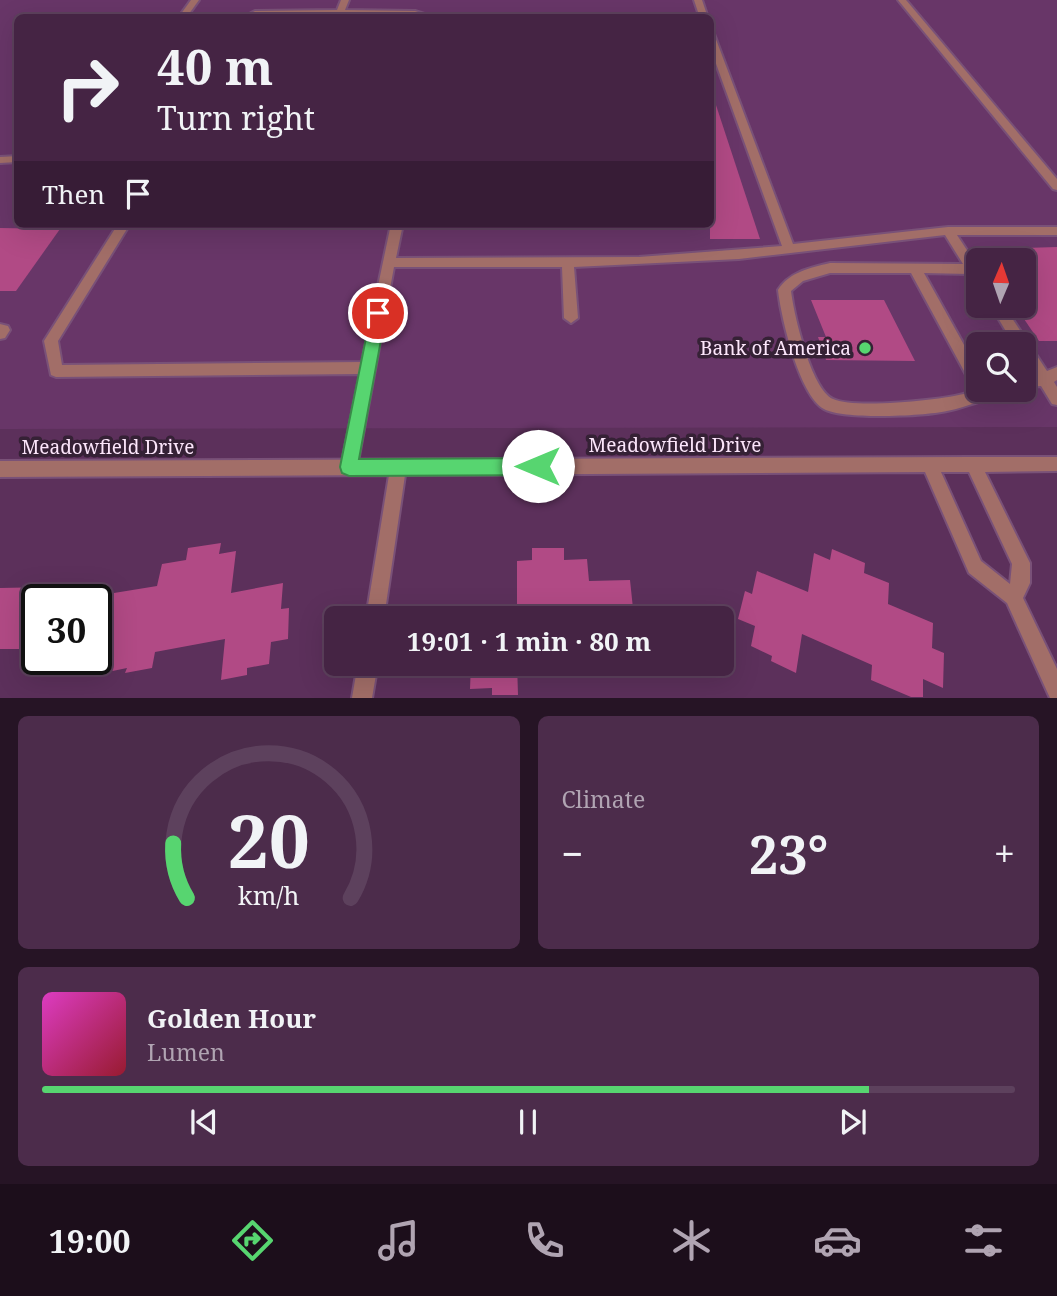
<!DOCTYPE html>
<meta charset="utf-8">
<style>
:root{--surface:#452444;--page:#4c2c4b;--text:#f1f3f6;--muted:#b0a4b2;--line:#5d415d;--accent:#57d570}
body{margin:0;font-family:"Noto Serif",serif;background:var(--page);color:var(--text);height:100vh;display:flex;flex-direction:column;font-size:26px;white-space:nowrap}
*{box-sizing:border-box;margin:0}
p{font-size:23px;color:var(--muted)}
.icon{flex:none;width:38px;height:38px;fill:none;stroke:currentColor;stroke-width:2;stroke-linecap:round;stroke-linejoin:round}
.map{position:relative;height:698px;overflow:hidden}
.side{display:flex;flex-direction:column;gap:18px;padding:18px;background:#261425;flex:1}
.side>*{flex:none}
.hud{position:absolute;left:14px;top:14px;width:700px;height:214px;border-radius:10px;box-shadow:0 7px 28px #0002,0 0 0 2px var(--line);background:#452444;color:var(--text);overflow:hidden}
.needle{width:46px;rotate:2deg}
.buttons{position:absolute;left:966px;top:248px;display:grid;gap:14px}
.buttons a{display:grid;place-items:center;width:70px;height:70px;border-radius:10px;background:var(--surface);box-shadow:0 7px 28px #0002,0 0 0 2px var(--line);font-size:35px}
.speed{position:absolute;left:21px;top:584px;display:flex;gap:14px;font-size:35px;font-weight:700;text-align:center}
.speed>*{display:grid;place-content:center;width:91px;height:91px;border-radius:50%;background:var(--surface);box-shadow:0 7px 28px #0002,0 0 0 2px var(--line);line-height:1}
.speed .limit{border:4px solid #111;border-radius:10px;background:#fff;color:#111}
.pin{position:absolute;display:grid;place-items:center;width:60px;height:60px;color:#fff;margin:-30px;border:4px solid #fff;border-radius:50%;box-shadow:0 2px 7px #0007}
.me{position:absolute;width:77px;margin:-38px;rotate:270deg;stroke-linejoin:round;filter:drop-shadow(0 0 5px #0008)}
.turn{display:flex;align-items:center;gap:24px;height:147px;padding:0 28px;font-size:32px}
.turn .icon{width:91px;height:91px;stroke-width:2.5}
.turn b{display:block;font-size:49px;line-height:60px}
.then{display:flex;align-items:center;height:66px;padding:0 28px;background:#0003;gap:14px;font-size:26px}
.big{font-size:52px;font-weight:700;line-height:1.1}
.side .widget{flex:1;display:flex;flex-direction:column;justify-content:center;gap:10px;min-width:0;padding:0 24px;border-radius:10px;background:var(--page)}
.side .dial{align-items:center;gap:0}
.dial svg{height:182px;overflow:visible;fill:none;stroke:var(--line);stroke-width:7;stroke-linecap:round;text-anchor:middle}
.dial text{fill:var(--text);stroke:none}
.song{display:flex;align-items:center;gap:21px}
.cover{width:84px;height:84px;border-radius:10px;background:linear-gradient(135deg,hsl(310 70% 55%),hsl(350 70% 35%))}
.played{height:7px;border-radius:4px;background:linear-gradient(90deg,var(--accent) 85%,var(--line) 85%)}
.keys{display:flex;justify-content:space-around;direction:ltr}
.heat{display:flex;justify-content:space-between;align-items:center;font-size:38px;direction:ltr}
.side .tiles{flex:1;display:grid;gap:18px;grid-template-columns:1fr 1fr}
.widget:last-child{grid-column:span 2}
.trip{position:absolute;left:324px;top:606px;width:410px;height:70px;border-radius:10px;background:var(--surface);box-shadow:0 7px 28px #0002,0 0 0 2px var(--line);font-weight:700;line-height:70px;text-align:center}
.dock{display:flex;height:112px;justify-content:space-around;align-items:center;background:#1c0e1b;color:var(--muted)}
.dock .icon{width:49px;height:49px}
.dock .on{color:var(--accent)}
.dock b{font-size:32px;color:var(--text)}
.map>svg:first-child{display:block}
.built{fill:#683668;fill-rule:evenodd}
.building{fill:#b14a85}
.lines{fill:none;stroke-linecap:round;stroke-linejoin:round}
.service-casing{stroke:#795178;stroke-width:4}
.minor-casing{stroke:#795178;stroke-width:4}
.service{fill:#a26e68;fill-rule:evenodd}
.minor{fill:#a26e68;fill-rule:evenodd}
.route{fill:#57d570;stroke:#398a49;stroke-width:2}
.poi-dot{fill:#57d570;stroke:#352135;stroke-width:2.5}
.labels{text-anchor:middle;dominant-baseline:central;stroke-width:7;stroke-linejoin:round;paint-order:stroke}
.poi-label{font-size:19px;fill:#fce6fb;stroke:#352135;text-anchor:end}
.street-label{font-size:19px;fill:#fce6fb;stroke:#352135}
</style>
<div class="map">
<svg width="1057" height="698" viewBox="0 0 1057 698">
<rect width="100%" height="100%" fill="#5c305b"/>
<path class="built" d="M0 0H1057V427L0 429ZM18 18H710V224H18ZM978 261H1024V306H978ZM978 345H1024V390H978Z"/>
<g class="building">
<polygon points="715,102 760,239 710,239 710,103"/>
<polygon points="0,228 60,229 16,291 0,291"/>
<polygon points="1057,247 1057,341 1039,341 1024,319 1024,248"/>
<polygon points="811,300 884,300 915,361 826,360 818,337 826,337"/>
<polygon points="221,543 219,554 236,551 231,593 283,583 281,609 289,608 288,639 271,642 269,664 247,668 247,675 221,680 225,639 155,652 152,668 125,673 127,668 103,673 108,653 96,656 96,622 108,620 114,593 157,586 162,564 186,560 188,548"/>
<polygon points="532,548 564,548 564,560 587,559 589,581 630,580 634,618 517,618 517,561 532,560"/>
<polygon points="832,549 865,563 864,573 889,583 888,604 933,623 932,648 944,653 943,688 923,679 923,697 911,697 871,680 872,665 802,634 796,673 771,661 772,656 751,646 755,626 738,619 745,591 752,594 757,571 808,592 814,553 830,560"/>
<polygon points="49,587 43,600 37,600 37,639 32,649 0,649 0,588"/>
<polygon points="471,663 517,663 518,695 492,695 492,688 470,689"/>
</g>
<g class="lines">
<defs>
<g id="service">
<polygon points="191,0 199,0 186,18 178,18"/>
<polygon points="341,0 349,0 345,10 415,11 437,18 340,14 255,15 251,13 255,11 337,10"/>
<polygon points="694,0 702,0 708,18 700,18"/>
<polygon points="898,0 906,0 1057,179 1057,190 1053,189"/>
<path d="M710 32 714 34 793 244 948 227H1057V235H957L978 267V278L972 277 969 274 924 273 978 370V390H982L978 402C968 405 958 409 947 411 924 416 844 420 824 409 799 395 781 317 778 290 789 272 810 268 830 263L963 264 945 235 739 259 574 267 578 318 571 323 564 318 562 267H394L357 467 355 472 349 474 343 472 341 467 360 374 56 377 51 375 44 341 118 224H130L58 341 62 365 362 362 391 224H403L396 258 639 257 782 246 710 47ZM830 273H911L970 382 967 393C944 400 854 409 833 399 811 389 794 315 791 291L803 281Z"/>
<polygon points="18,156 18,162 0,163 0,157"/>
<polygon points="991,306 1004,306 1047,371 1057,367 1057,380 1054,382 1057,387 1057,405 1052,404 1041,386 1024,387 1024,375 1033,374 1024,360 1024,345 1014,345"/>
<polygon points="0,324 8,326 10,330 5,338 0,339"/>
</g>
<g id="minor">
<path d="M972 457H1057V471L985 472 1030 563V583L1023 598 1057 669V698H1050L1007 603 969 573 925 472 405 475 384 618H366L389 475 0 477V461ZM941 472H969L1012 564 1010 584 981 561Z"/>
<polygon points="358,663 378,663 372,698 352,698"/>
</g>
</defs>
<use href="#service" class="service-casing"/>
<use href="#minor" class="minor-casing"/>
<use href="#service" class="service"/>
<use href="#minor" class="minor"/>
</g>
<polygon class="route" points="378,307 386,313 359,459 538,458 544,460 547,466 544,472 538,475 349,476 342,473 340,467 371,313"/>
<circle class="poi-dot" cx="865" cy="348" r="7"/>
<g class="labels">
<g class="poi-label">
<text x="851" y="348">Bank of America</text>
</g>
<g class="street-label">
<text x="675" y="445">Meadowfield Drive</text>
<text x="108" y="447">Meadowfield Drive</text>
</g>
</g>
</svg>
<div class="buttons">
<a><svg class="needle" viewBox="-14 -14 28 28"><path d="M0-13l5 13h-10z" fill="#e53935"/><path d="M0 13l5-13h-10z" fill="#b0a4b2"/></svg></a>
<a><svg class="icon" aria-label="search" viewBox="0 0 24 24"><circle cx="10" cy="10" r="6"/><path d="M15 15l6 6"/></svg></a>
</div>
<div class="speed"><div class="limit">30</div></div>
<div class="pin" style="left:378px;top:313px;background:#d93025"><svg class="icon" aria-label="arrive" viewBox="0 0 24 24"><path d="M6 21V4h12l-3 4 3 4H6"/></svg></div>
<svg class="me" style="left:538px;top:466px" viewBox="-20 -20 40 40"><circle r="19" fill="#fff"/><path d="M0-13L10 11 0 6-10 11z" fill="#57d570"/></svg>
<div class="trip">19:01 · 1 min · 80 m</div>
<div class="hud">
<div class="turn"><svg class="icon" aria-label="right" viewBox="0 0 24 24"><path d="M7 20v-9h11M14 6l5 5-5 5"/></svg><div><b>40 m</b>Turn right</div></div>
<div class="then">Then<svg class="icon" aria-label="arrive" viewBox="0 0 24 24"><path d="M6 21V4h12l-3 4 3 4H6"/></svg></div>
</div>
</div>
<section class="side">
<div class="tiles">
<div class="widget dial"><svg viewBox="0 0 100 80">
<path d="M14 69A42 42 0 1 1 86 69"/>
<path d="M14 69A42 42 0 0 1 8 45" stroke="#57d570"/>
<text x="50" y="56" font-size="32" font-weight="700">20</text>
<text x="50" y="72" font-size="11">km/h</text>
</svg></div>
<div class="widget"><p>Climate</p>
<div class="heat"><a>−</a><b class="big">23°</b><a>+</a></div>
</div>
<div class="widget">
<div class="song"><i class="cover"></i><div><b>Golden Hour</b><p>Lumen</p></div></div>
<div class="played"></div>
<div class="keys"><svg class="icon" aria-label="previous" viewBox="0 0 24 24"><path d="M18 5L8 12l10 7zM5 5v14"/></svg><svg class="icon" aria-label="pause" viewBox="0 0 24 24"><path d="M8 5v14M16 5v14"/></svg><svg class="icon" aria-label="next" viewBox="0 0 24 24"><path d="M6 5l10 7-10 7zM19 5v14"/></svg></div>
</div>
</div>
</section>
<nav class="dock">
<b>19:00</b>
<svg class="icon on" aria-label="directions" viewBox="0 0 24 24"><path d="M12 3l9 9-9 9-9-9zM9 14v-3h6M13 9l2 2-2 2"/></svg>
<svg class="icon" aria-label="music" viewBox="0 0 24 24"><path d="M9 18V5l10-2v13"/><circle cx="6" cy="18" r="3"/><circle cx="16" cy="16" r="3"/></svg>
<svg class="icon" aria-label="phone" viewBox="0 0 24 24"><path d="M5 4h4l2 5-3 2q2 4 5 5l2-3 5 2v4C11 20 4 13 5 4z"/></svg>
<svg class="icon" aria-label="climate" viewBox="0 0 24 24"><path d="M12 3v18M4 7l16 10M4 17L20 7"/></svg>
<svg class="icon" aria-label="car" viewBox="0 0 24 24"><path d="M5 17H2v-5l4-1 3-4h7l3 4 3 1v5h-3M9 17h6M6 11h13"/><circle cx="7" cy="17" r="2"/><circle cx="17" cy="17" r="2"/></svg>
<svg class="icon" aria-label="filters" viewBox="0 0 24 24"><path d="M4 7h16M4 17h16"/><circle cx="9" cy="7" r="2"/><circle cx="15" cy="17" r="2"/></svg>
</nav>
